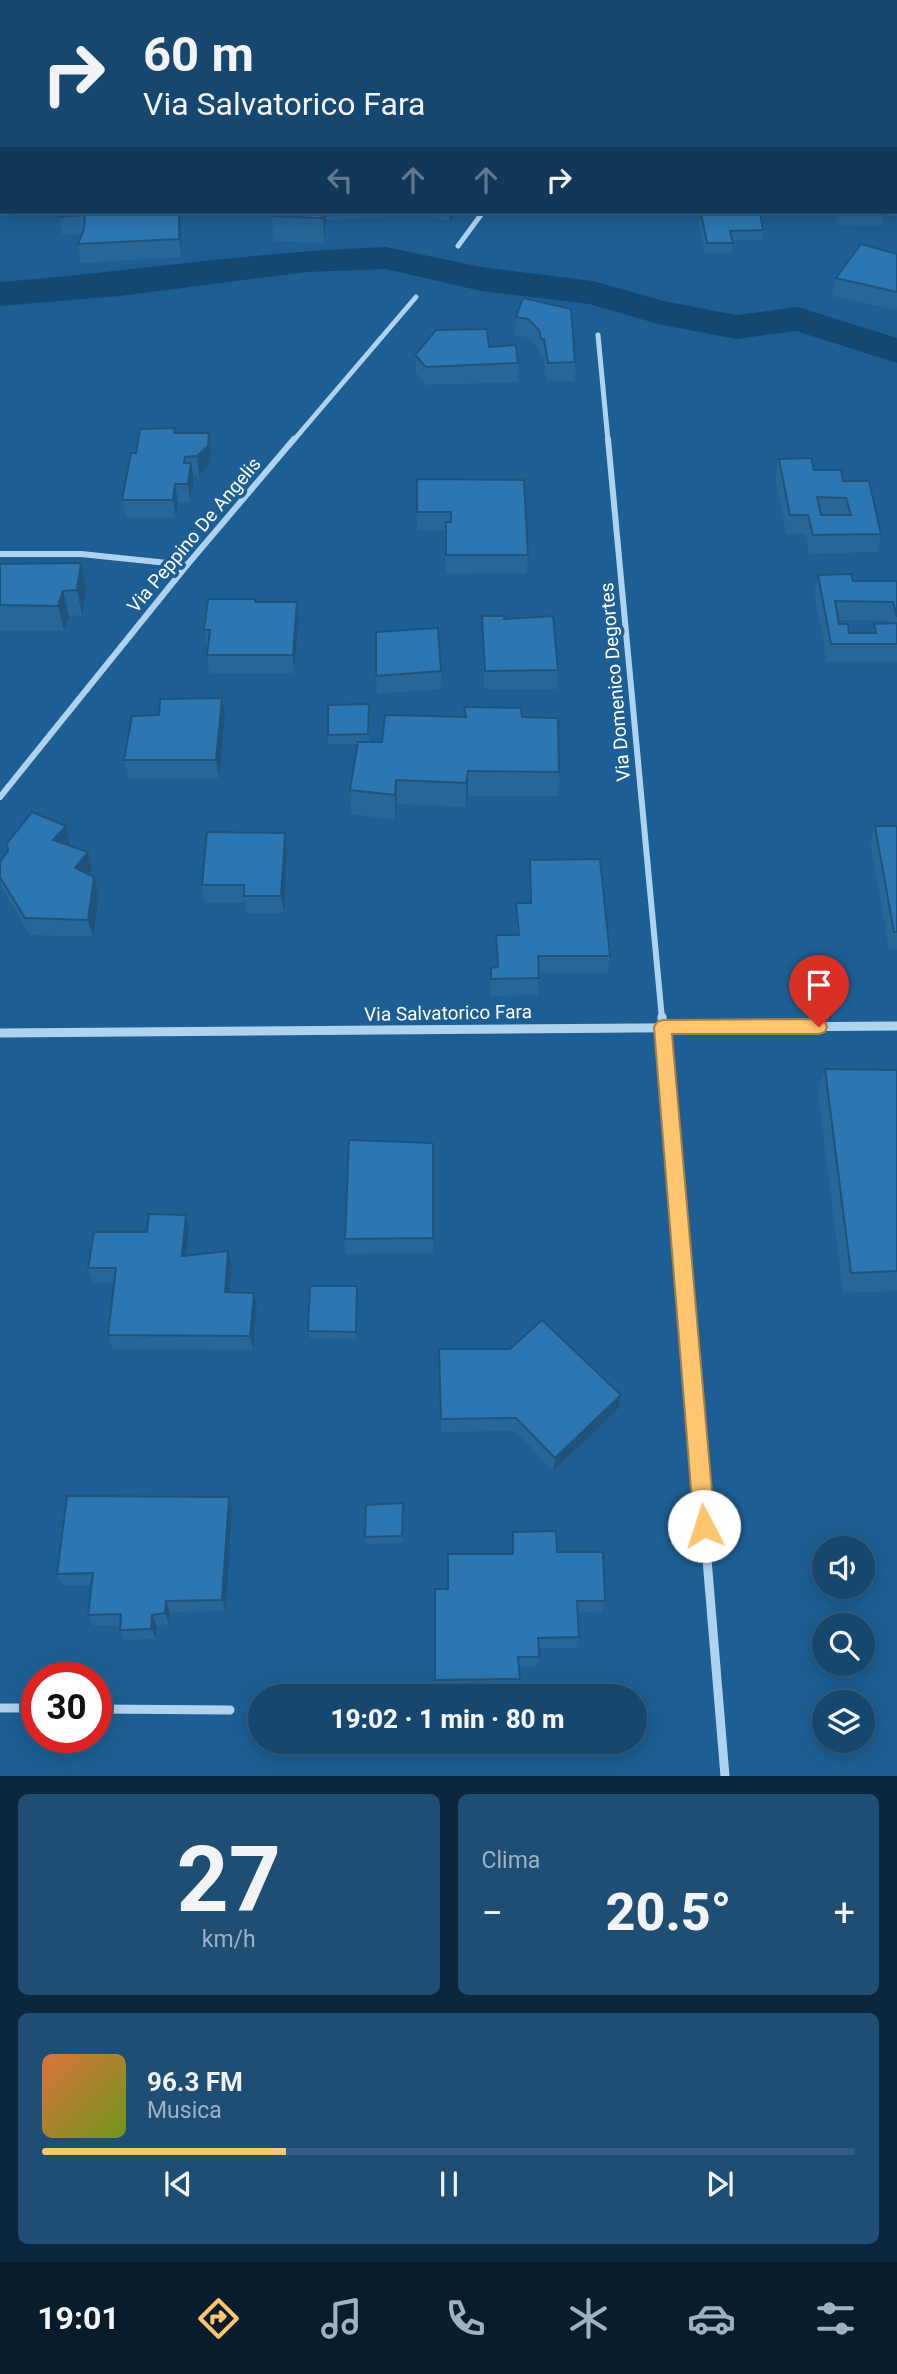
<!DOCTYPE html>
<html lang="it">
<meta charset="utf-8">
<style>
:root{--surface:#16476f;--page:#1f4e74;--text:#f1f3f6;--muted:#9eb2c3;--line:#355f82;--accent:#fec46e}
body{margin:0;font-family:Roboto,sans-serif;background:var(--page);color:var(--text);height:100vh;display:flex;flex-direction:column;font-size:26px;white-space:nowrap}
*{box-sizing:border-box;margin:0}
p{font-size:23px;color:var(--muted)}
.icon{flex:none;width:38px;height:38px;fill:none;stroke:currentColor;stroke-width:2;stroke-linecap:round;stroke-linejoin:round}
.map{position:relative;height:1776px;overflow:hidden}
.drawer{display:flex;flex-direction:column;gap:18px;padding:18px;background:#0c273d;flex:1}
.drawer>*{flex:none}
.hud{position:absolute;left:0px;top:0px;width:898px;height:214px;box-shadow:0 4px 18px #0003,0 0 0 2px var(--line);background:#16476f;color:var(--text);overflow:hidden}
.fabs{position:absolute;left:812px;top:1536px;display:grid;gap:14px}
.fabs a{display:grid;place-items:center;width:63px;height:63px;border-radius:50%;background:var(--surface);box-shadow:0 4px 18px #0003,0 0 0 2px var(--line);font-size:35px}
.speed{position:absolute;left:21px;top:1662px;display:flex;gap:14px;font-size:35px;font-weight:700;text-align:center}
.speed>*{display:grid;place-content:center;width:91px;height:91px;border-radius:50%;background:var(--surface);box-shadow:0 4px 18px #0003,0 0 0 2px var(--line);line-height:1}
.speed .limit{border:10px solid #d22;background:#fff;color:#111}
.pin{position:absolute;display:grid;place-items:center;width:60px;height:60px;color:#fff;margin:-72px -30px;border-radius:50% 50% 50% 0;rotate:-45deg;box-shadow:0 0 7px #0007}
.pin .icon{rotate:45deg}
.me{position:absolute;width:77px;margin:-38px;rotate:355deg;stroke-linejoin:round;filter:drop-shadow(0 0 5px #0008)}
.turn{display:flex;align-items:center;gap:24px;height:147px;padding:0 28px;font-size:32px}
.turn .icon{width:91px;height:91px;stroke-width:2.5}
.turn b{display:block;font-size:49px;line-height:60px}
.lanes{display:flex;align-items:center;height:66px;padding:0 28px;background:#0003;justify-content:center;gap:35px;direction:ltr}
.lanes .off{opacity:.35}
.big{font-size:52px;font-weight:800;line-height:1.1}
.drawer .card{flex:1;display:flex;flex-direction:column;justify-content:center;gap:10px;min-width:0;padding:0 24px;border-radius:10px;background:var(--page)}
.drawer .dial{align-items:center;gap:0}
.dial b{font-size:91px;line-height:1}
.song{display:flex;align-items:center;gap:21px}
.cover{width:84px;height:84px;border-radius:10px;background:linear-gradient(135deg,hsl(20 70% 55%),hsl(80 70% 35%))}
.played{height:7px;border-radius:4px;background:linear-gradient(90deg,var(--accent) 30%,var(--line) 30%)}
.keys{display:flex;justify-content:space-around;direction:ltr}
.heat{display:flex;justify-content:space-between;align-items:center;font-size:38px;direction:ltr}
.drawer .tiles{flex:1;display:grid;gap:18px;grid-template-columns:1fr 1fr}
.card:last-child{grid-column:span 2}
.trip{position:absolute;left:248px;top:1684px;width:399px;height:70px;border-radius:35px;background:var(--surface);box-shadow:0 4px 18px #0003,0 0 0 2px var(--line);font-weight:800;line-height:70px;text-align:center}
.dock{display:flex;height:112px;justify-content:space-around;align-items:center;background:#091c2c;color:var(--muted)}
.dock .icon{width:49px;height:49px}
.dock .active{color:var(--accent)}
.dock b{font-size:32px;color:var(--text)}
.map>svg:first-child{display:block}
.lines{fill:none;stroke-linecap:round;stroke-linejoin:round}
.canal{fill:#144772;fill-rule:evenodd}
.minor-far2{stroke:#afd3ef;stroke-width:5}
.minor-far1{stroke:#afd3ef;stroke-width:6}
.minor{stroke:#afd3ef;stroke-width:9}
.tertiary{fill:#afd3ef;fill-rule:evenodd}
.wall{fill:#266698;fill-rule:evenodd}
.shaded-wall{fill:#1f537c}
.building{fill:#2c77b1;stroke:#1f537c;stroke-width:2;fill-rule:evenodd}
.route{fill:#fec46e;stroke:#a57f48;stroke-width:2}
.labels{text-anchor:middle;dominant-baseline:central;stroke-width:7;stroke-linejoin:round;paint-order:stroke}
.street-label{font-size:19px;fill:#fff;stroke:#1d5f94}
</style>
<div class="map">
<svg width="897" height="1776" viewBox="0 0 897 1776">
<rect width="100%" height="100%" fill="#1d5f94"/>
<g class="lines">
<path class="canal" d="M386 247 481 267 593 281 664 301 736 315 798 307 897 338V363L796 331 736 339 658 324 589 304 481 291 386 269 307 272 120 296 0 306V282C129 272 257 251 386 247Z"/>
<g class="minor-far2">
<polyline points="458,246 483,212"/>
<polyline points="598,335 608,441"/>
<polyline points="293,441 416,297"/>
</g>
<g class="minor-far1">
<polyline points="608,439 662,1019"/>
<polyline points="0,554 81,554 187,565"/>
<polyline points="0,797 187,565 294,439"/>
</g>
<g class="minor">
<polyline points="662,1017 725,1776"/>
<polyline points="0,1033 897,1026"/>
<polyline points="0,1708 37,1708"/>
<polyline points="96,1709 230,1710"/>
</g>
<g class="tertiary">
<polygon points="663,0 677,2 665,2"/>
<rect x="896" y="68" width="1" height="4"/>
</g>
</g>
<g class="wall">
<rect x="285" y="0" width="51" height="2"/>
<polygon points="388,0 497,0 496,2 391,2"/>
<polygon points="745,0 766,0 764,2 754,2"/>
<polygon points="896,177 897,177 897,213 884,212 882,226 836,225 834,212 896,212"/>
<polygon points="59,212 180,212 181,224 182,257 81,263 78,244 82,234 62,235 59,217"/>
<polygon points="272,212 390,212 384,217 326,220 324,243 274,241"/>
<polygon points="410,212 459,212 449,221"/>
<polygon points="701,213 763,230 762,240 732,240 732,253 705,253 699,223"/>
<polygon points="897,254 897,308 896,310 832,296 836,278"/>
<polygon points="523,298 575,362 574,381 547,381 543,358 540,358 539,348 527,337 515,336 516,317"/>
<polygon points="489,347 518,363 518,382 426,385 416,373 415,355"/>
<polygon points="175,428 175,433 211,451 210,464 199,475 193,475 194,481 190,502 178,503 176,518 126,518 122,500 136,453"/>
<polygon points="779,459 843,481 881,534 877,552 809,554 805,534 786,534 775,477"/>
<polygon points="417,479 528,555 527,573 446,574 446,530 417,530"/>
<polygon points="0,564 86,588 82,615 69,616 64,631 0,631"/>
<path d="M818 575 853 581H897V662H827L814 593ZM839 620H889V623L874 624 872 633H849L839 624Z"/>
<polygon points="255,599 255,602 299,620 294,673 210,673 207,655 208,648 207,648 204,630"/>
<polygon points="482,616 504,619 558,670 557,689 484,689"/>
<polygon points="441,671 442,689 377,694 376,676"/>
<polygon points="464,707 522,717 559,772 558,796 468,796 466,807 397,804 395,820 351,814 350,790 358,744 328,744 328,735 370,714 369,742 382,742 464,717"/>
<polygon points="225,716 219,778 128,778 124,760"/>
<polygon points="66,826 70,844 69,845 88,852 92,869 88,874 99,894 93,937 30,935 1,886 0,862"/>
<polygon points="875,826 897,826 897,949 889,949 870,843"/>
<polygon points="285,833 287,850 284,913 246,913 245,902 205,903 202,885"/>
<polygon points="530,860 610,956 608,973 539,973 538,995 490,996 491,968 496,967 496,935 517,935 516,920 516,903 530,903 529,877"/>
<polygon points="825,1069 897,1070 897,1291 843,1293 818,1091"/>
<polygon points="433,1143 433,1253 346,1254 345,1239"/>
<polygon points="186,1215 189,1230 187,1256 228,1251 232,1266 229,1292 254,1293 257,1308 253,1350 113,1349 108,1335 114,1282 93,1282 88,1268 147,1232"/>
<polygon points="357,1286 356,1339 310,1338 308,1331"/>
<polygon points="439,1349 618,1409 553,1471 515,1431 441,1432"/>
<polygon points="229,1497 232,1509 226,1611 170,1612 169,1624 157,1626 156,1639 125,1640 120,1630 120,1625 94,1626 88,1615 92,1585 63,1585 57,1574"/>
<polygon points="403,1503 403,1543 366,1544 365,1537"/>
<polygon points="513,1532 557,1552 605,1601 602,1613 578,1612 579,1637 577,1648 538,1648 539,1657 537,1667 519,1667 520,1679 518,1690 435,1690 435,1589 448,1589 512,1554"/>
</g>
<g class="shaded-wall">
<rect x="409" y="0" width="16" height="2"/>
<polygon points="179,212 181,224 182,257 179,239"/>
<polygon points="323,212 326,212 326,220 324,243"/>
<polygon points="384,212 390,212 384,217"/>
<polygon points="449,212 459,212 449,221"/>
<polygon points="209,433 211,451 210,464 199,475 197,456"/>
<polygon points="191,463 194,481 190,502 188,484"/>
<polygon points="175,484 178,503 176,518 173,500"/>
<polygon points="81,563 86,588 82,615 77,590"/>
<polygon points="63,591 69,616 64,631 58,606"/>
<polygon points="297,602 299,620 294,673 293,655"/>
<polygon points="222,698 225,716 219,778 216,760"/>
<polygon points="468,771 468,796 466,807 466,783"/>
<polygon points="396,780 397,804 395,820 395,795"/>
<polygon points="66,826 70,844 58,857 53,840"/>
<polygon points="285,833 287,850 284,913 281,896"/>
<polygon points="88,852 92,869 80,885 75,868"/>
<polygon points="94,877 99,894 93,937 88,920"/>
<polygon points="186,1215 189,1230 185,1271 182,1256"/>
<polygon points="228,1251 232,1266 228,1307 225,1292"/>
<polygon points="357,1286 358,1293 356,1339 356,1332"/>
<polygon points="254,1293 257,1308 253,1350 250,1336"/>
<polygon points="621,1395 618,1409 553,1471 555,1458"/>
<polygon points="229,1497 232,1509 226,1611 222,1600"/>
<polygon points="166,1601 170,1612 169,1624 165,1613"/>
<polygon points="152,1615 157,1626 156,1639 151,1629"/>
</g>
<g class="building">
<polygon points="41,0 82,0 66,2 41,2"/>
<rect x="153" y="0" width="43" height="2"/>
<polygon points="467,0 485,0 486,2 467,2"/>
<polygon points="543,0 590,0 589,2 542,2"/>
<rect x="896" y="177" width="1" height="17"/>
<polygon points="59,212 179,212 179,239 78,244 84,229 85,215 59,217"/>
<polygon points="272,212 323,212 322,218 272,216"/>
<polygon points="701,213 760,213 763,230 730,231 733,243 707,243"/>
<polygon points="861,244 897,254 897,292 836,278"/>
<polygon points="523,298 571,309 575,362 548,363 544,339 541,339 539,330 528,319 516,317"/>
<polygon points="487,329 489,347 516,345 518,363 426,367 415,355 436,330"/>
<polygon points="175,428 174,433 209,433 208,446 197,456 185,457 184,463 191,463 188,484 175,484 173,500 122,500 131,453 136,453 140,429"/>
<path d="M811 458 814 470H841L843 481H869L881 534 813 535 808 515H790L779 459ZM817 497 846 498 851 515H821Z"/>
<polygon points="417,479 524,480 528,555 446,555 446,522 451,522 451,512 417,512"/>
<polygon points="81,563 77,590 63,591 58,606 0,605 0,564"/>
<polygon points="851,574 853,581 897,581 897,617 893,602 835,601 839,624 848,624 849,633 876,633 874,624 897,623 897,644 831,644 818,575"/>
<polygon points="208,599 255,599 255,602 297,602 293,655 207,655 210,630 204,630"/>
<polygon points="482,616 505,616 504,619 553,616 558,670 485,671"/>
<polygon points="438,628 441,671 376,676 376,632"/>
<polygon points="222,698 216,760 124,760 132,716 159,715 160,699"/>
<polygon points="369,704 368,734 328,735 328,705"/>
<polygon points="464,707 521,708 522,717 558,718 559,772 468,771 466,783 396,780 395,795 350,790 358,742 382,742 385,715 466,717"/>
<polygon points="32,812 66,826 53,840 88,852 75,868 94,877 88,920 25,918 0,877 0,862 8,851 7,843"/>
<polygon points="875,826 897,826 897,932 894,932"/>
<polygon points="207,832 285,833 281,896 244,896 244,885 202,885"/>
<polygon points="600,859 610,956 538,956 539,978 491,979 491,968 498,967 496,935 519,935 516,903 531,903 530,860"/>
<polygon points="825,1069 897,1070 897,1271 851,1273"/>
<polygon points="349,1140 433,1143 433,1238 345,1239"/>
<polygon points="149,1214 186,1215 182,1256 228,1251 225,1292 254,1293 250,1336 108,1335 116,1268 88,1268 94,1232 147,1232"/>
<polygon points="310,1286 357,1286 356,1332 308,1331"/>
<polygon points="542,1320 621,1395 555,1458 516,1418 441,1419 439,1349 510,1349"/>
<polygon points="67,1496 229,1497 222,1600 166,1601 165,1613 152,1615 151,1629 120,1630 121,1614 88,1615 93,1573 57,1574"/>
<polygon points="403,1503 402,1536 365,1537 366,1505"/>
<polygon points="556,1531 557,1552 603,1552 605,1601 577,1601 579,1637 538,1638 539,1657 518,1657 520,1679 435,1680 435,1589 448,1589 448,1554 513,1554 513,1532"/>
</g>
<polygon class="route" points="819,1019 825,1022 827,1027 825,1032 819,1034 672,1034 715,1526 712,1533 704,1536 697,1533 694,1526 654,1027 657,1022 663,1020"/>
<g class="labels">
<g class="street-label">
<text transform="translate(194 535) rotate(-50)">Via Peppino De Angelis</text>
<text transform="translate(615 682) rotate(-95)">Via Domenico Degortes</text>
<text transform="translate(448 1013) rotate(-1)">Via Salvatorico Fara</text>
</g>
</g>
</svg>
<div class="fabs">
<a><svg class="icon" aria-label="sound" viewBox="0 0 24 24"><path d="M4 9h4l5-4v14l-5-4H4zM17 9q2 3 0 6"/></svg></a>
<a><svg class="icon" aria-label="search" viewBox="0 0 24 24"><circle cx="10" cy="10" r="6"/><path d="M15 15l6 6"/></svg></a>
<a><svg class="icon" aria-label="layers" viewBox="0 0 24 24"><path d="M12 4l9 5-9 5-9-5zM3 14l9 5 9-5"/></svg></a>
</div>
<div class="speed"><div class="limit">30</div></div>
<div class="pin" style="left:819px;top:1027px;background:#d93025"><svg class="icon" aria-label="arrive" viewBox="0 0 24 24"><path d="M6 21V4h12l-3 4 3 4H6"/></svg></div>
<svg class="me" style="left:704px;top:1526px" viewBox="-20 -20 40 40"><circle r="19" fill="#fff"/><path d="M0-13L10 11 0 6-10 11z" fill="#fec46e"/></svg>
<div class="trip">19:02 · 1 min · 80 m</div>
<div class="hud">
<div class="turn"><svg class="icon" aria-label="right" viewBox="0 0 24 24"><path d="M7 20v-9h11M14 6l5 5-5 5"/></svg><div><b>60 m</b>Via Salvatorico Fara</div></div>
<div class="lanes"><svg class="icon off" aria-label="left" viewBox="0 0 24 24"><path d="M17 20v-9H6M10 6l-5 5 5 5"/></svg><svg class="icon off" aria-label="ahead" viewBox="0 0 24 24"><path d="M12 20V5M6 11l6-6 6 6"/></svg><svg class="icon off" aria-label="ahead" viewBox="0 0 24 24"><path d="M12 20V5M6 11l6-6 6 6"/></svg><svg class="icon" aria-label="right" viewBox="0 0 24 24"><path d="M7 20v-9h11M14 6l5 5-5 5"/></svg></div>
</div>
</div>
<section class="drawer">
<div class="tiles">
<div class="card dial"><b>27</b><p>km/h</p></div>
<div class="card"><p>Clima</p>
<div class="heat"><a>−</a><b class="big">20.5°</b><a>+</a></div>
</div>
<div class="card">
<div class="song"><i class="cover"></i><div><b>96.3 FM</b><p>Musica</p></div></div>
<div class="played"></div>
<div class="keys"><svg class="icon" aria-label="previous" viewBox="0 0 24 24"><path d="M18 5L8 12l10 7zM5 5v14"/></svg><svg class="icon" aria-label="pause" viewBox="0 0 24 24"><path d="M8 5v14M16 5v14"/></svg><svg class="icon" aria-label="next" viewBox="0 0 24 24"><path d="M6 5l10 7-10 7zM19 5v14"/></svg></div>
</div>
</div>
</section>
<nav class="dock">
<b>19:01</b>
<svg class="icon active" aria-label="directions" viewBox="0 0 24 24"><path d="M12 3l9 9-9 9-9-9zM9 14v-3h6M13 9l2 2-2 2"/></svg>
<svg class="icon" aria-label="music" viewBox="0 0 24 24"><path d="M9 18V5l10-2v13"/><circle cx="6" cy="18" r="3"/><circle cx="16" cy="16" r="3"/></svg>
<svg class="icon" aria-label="phone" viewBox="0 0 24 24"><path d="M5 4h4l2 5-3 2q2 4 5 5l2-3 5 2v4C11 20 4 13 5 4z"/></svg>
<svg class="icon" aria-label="climate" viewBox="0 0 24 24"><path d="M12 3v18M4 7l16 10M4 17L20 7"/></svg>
<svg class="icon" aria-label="car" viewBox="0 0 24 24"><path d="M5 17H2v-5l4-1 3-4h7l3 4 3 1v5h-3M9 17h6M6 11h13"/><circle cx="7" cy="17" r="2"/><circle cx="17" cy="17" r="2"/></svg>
<svg class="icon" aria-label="filters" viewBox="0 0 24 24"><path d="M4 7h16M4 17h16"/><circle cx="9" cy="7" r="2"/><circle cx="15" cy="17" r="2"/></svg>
</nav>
